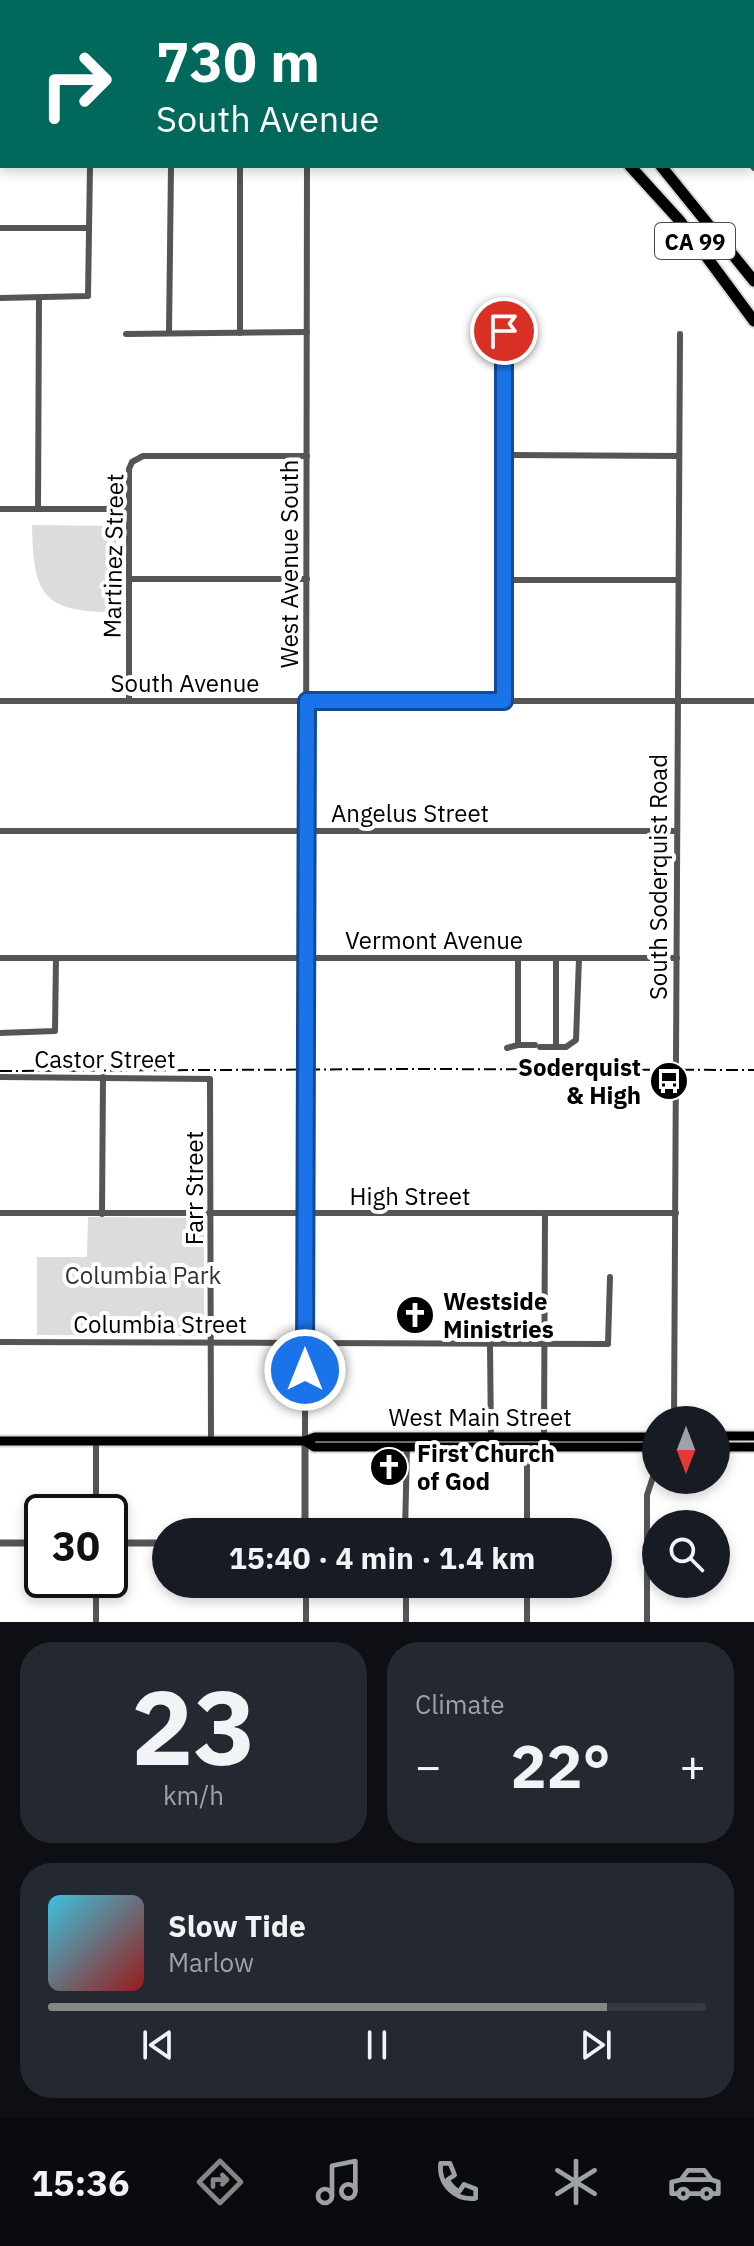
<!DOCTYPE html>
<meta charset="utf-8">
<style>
:root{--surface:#171b24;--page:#242831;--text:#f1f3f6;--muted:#9ea1a6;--line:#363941;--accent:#858687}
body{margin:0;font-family:"IBM Plex Sans",sans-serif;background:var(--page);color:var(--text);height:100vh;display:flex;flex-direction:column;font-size:30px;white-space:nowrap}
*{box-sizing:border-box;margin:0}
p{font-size:26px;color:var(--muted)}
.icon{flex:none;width:44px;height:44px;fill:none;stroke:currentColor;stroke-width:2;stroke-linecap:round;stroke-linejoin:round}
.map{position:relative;height:1622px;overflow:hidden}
.panel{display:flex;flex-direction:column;gap:20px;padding:20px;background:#0d0f14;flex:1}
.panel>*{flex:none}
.guide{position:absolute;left:0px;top:0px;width:754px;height:168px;box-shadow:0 4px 12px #0003;background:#00695c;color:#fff;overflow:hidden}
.needle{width:52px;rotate:180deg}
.fabs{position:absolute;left:642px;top:1406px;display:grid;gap:16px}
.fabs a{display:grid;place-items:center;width:88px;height:88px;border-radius:50%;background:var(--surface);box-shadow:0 4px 12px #0003;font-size:40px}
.speed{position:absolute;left:24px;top:1494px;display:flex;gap:16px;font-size:40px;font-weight:700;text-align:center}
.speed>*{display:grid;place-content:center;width:104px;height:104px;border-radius:50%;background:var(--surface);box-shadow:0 4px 12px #0003;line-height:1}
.speed .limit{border:4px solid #111;border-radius:12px;background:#fff;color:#111}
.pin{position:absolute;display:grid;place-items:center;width:68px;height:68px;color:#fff;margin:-34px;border:4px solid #fff;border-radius:50%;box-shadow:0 2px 8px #0007}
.me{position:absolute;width:88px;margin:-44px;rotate:0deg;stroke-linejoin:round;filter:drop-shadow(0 0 6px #0008)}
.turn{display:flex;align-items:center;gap:28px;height:168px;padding:0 24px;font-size:36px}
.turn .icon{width:104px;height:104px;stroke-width:2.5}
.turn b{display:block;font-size:56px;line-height:68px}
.big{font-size:60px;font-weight:700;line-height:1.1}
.panel .card{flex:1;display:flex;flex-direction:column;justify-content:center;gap:12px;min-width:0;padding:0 28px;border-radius:32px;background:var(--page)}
.panel .dial{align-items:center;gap:0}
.dial b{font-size:104px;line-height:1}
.song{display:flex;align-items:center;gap:24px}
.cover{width:96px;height:96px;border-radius:12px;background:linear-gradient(135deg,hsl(190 70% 55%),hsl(0 70% 35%))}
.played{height:8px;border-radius:4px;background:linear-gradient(90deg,var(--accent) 85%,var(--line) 85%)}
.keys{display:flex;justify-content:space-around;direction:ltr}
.heat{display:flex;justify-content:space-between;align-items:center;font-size:44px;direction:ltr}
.panel .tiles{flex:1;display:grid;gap:20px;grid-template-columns:1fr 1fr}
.card:last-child{grid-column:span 2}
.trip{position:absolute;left:152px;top:1518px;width:460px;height:80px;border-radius:40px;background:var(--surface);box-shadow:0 4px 12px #0003;font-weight:700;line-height:80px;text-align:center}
.tab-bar{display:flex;height:128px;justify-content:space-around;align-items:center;background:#090b0e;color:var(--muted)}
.tab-bar .icon{width:56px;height:56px}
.tab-bar .current{color:var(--accent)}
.tab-bar b{font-size:36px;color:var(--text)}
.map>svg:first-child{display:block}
.green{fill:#dcdcdc}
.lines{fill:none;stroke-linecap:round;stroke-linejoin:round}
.primary-casing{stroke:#dbdbdb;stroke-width:13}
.motorway-casing{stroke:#dbdbdb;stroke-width:15}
.minor{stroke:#555;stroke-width:6}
.tertiary{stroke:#555;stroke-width:7}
.primary{stroke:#000;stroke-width:9}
.motorway{stroke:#000;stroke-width:11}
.rail{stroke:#000;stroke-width:2;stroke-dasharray:12 4 2 4;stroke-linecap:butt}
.route-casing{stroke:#114b97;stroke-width:20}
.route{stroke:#1a73e8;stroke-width:14}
.labels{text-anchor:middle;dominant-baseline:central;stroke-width:8;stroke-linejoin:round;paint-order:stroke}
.shield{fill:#fff;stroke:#4c4c4c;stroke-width:2}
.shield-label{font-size:22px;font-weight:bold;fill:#000}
.street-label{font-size:24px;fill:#000;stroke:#fff}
.poi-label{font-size:24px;font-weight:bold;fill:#000;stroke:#fff;text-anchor:start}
.park-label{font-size:24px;fill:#333;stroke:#fff}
</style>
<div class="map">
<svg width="754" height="1622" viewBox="0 0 754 1622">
<rect width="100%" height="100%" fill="#fff"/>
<g class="green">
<path d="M32 525 116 526V612C43 613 33 595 32 525Z"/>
<polygon points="88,1217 204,1218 204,1336 37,1335 37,1257 87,1257"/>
</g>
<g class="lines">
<defs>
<g id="primary">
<polyline points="716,1436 754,1436"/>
<polyline points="0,1441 305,1441 315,1437 656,1437"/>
<polyline points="305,1441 314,1447 656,1447"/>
<polyline points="716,1447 754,1447"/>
</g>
<g id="motorway">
<polyline points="449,0 451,2"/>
<polyline points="484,0 487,2"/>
<polyline points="630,166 680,221 754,321"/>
<polyline points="661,166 754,281"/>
</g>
</defs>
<use href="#primary" class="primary-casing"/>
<use href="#motorway" class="motorway-casing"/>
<g class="minor">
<polyline points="210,0 211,2"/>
<polyline points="720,2 720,0"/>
<polyline points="0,153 2,153"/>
<polyline points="752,165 754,168"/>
<polyline points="0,228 89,228"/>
<polyline points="0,298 88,296 90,166"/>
<polyline points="504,331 504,701"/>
<polyline points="169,333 171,166"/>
<polyline points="240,333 240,166"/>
<polyline points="126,334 307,332"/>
<polyline points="505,455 679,456"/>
<polyline points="0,509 129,509"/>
<polyline points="38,509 39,298"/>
<polyline points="129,579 307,579"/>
<polyline points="505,580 678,580"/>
<polyline points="0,701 754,701"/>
<polyline points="129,701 129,469 132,462 143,456 307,456"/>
<polyline points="0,831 676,831"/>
<polyline points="0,958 677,958"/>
<polyline points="0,1033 55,1031 56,958"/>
<polyline points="518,1045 535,1045"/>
<polyline points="540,1047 566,1047 576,1040 579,958"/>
<polyline points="556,1047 556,958"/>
<polyline points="507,1048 518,1045 518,958"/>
<polyline points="0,1077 210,1079 211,1441"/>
<polyline points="0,1213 676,1213"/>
<polyline points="102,1214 103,1077"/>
<polyline points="0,1342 608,1344 610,1277"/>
<polyline points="490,1344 491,1440"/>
<polyline points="674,1420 680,334"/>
<polyline points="544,1437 545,1213"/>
<polyline points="305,1441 307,166"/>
<polyline points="96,1442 96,1512"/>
<polyline points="405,1532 407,1447"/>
<polyline points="527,1532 527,1448"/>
<polyline points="96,1580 96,1622"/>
<polyline points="306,1584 306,1622"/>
<polyline points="406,1584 406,1622"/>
<polyline points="527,1584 527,1622"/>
<polyline points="647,1622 647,1495 656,1468"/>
</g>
<g class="tertiary">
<polyline points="305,1441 305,1532"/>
<polyline points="0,1543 42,1543"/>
<polyline points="110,1543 166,1543"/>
</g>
<use href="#primary" class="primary"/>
<use href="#motorway" class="motorway"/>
<polyline class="rail" points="0,1071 417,1069 754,1070"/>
</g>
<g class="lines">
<defs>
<polyline id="route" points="305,1370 307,701 504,701 504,331"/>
</defs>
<use href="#route" class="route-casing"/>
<use href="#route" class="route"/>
</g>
<defs>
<symbol id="bus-disc" viewBox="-11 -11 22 22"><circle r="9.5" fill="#000" stroke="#fff"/><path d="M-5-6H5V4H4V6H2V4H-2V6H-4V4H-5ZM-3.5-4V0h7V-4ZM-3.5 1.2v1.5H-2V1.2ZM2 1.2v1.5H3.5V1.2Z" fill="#fff"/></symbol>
<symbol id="church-disc" viewBox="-11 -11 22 22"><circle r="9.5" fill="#000" stroke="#fff"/><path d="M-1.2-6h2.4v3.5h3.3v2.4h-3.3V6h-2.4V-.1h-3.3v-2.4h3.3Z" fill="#fff"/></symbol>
</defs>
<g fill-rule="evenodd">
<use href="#bus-disc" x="647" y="1059" width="44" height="44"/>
<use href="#church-disc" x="393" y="1293" width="44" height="44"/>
<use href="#church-disc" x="367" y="1445" width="44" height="44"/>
</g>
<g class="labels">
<rect class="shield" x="655" y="223" width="80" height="36" rx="6"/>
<g class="shield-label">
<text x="695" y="241">CA 99</text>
</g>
<g class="street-label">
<text transform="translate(113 556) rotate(-89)">Martinez Street</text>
<text transform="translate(289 564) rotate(-90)">West Avenue South</text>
<text x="185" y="683">South Avenue</text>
<text x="410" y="813">Angelus Street</text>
<text transform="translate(658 877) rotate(-90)">South Soderquist Road</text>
<text x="434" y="940">Vermont Avenue</text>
<text x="105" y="1059">Castor Street</text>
<text transform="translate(194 1188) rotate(-90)">Farr Street</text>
<text x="410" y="1196">High Street</text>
<text x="160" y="1324">Columbia Street</text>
<text x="480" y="1417">West Main Street</text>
</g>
<g class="poi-label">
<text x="641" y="1067" text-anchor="end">Soderquist<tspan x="641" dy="28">&amp; High</tspan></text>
<text x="443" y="1301">Westside<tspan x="443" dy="28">Ministries</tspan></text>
<text x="417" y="1453">First Church<tspan x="417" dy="28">of God</tspan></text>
</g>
<g class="park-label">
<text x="143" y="1275">Columbia Park</text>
</g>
</g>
</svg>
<div class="fabs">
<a><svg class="needle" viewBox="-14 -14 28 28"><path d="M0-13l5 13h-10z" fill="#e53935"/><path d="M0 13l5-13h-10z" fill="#9ea1a6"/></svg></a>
<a><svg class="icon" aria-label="search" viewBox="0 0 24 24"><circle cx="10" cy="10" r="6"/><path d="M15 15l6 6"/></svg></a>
</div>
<div class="speed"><div class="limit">30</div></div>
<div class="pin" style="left:504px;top:331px;background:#d93025"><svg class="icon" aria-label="arrive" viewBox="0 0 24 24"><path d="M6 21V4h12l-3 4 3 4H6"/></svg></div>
<svg class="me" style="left:305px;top:1370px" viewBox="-20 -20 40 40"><circle r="17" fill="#1a73e8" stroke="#fff" stroke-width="3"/><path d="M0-11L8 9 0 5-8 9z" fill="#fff"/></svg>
<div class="trip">15:40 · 4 min · 1.4 km</div>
<div class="guide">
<div class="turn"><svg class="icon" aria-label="right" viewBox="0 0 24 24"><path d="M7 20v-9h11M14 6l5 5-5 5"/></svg><div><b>730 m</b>South Avenue</div></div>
</div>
</div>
<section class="panel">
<div class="tiles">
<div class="card dial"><b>23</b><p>km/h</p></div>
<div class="card"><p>Climate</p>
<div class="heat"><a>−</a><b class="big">22°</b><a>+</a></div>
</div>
<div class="card">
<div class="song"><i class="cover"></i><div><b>Slow Tide</b><p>Marlow</p></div></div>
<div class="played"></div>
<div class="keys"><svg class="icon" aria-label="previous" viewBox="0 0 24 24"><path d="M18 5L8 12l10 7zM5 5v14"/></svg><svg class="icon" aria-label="pause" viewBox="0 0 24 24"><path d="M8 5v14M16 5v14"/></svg><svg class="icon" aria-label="next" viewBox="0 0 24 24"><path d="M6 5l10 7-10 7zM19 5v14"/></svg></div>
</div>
</div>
</section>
<nav class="tab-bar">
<b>15:36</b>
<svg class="icon current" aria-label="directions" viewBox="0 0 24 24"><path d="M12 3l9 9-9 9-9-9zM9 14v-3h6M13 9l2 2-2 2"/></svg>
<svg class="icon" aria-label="music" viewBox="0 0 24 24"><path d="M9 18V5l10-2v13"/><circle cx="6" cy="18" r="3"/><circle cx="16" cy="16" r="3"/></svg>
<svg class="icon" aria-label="phone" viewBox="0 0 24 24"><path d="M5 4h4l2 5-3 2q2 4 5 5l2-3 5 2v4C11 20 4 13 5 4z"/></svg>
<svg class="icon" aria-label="climate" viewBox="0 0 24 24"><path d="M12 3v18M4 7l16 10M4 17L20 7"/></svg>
<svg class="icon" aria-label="car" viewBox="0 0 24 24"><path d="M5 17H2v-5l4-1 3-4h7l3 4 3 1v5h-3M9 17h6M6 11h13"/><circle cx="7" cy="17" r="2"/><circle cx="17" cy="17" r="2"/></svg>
</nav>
